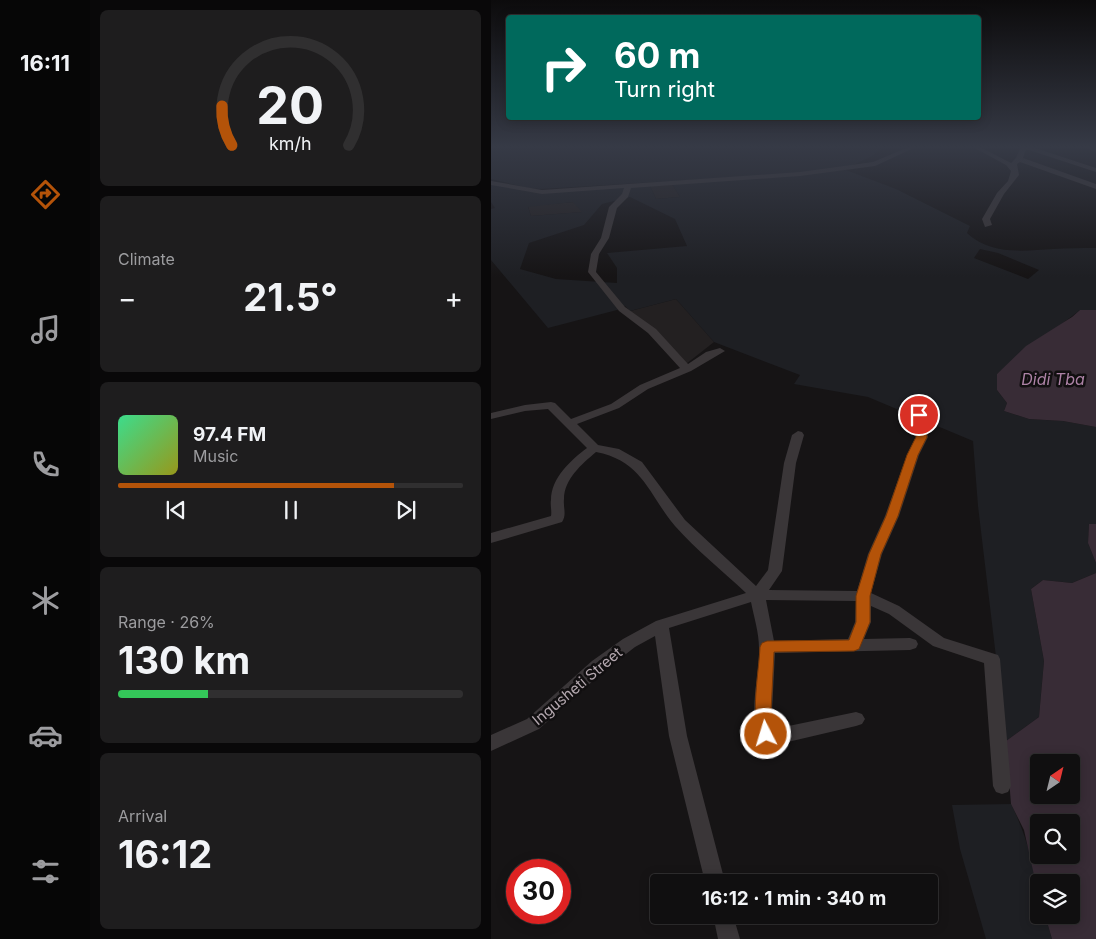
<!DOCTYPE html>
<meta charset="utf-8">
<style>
:root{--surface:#100f10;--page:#1e1d1e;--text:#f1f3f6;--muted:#9c9c9f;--line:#302f30;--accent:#b45309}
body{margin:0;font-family:Inter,sans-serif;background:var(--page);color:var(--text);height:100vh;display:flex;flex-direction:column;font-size:19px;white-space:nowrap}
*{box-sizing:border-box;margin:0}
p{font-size:16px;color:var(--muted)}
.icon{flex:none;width:28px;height:28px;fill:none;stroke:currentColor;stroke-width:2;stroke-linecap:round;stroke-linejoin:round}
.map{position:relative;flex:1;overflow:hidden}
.panel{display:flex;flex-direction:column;gap:10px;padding:10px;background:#090809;width:401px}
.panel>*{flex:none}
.banner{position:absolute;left:15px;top:15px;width:475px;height:105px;border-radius:5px;box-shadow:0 2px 12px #0003,0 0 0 1px var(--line);background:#00695c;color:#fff;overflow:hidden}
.needle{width:32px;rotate:35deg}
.controls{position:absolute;left:539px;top:754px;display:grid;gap:10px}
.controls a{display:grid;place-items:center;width:50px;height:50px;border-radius:5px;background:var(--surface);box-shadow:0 2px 12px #0003,0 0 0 1px var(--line);font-size:25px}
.speed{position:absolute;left:15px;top:859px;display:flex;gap:10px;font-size:25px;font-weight:700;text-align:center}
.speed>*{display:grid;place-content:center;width:65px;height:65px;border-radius:50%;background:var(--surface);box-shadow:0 2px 12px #0003,0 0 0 1px var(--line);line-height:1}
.speed .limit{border:8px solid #d22;background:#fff;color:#111}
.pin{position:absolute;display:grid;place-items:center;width:42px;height:42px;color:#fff;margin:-21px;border:2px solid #fff;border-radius:50%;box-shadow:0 1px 5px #0007}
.me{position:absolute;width:55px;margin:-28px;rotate:355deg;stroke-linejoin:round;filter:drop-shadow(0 0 4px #0008)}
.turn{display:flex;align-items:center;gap:18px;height:105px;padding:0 25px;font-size:22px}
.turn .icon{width:65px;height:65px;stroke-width:2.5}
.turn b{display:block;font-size:35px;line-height:42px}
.big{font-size:38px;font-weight:700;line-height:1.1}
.panel .card{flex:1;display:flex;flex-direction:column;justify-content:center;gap:8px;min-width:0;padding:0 18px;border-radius:8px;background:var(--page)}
.panel .dial{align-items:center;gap:0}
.dial svg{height:130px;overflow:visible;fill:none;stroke:var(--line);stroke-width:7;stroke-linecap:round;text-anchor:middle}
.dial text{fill:var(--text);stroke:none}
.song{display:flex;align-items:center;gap:15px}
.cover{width:60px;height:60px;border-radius:8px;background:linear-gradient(135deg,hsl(150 70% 55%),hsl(60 70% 35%))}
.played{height:5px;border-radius:2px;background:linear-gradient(90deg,var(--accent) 80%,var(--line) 80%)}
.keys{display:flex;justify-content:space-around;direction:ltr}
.heat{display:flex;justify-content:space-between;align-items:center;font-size:28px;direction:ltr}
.charge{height:8px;border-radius:4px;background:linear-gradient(90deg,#34c759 26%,var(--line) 0)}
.trip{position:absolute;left:159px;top:874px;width:288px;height:50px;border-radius:5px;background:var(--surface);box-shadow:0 2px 12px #0003,0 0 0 1px var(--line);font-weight:700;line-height:50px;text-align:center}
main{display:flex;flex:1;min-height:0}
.dock{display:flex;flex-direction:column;width:90px;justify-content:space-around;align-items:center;background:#060606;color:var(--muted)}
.dock .icon{width:35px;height:35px}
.dock .active{color:var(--accent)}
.dock b{font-size:22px;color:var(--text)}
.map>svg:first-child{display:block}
.built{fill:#232021}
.green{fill:#1e1f23;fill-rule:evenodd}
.water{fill:#382c36;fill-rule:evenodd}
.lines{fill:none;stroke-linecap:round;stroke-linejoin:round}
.minor{fill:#3a3638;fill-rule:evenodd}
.route{fill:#b45309;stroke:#753606}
.labels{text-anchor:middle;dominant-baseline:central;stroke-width:5;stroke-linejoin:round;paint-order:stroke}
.street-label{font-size:15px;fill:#b4a8af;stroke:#110f10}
.water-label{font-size:16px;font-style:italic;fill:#ac82a5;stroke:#110f10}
</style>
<main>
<nav class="dock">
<b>16:11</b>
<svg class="icon active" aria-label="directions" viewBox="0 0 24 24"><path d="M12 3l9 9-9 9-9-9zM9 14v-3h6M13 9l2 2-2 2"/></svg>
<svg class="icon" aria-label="music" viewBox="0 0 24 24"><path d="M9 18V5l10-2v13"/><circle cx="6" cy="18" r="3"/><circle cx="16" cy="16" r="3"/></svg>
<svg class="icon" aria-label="phone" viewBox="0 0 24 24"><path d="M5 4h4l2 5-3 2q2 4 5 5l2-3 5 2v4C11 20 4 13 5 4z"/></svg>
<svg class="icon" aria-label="climate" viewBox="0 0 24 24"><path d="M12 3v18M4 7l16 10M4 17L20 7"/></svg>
<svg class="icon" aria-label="car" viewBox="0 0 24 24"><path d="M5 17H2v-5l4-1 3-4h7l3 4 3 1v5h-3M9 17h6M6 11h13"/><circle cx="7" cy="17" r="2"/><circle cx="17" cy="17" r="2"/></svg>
<svg class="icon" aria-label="filters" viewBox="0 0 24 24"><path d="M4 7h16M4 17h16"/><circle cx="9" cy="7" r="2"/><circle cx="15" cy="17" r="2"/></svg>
</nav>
<section class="panel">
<div class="card dial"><svg viewBox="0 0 100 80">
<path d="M14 69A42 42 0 1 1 86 69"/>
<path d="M14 69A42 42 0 0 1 8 45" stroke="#b45309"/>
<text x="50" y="56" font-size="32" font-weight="700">20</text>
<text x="50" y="72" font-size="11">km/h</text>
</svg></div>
<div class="card"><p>Climate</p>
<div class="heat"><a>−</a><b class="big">21.5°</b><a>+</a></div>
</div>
<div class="card">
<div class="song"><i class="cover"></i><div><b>97.4 FM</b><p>Music</p></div></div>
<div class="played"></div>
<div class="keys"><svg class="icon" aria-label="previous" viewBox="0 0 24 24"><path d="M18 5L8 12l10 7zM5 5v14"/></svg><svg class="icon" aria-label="pause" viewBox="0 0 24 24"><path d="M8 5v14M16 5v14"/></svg><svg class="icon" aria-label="next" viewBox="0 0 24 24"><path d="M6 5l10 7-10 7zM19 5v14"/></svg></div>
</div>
<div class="card"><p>Range · 26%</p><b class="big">130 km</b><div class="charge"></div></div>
<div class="card"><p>Arrival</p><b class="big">16:12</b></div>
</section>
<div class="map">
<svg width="605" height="939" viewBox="0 0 605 939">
<rect width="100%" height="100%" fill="#161415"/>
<g class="built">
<polygon points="181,184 189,197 165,199 159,186"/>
<polygon points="83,202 92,212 40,216 37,206"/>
<polygon points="185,299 223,342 195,364 139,311"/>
</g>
<g class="green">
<polygon points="0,146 394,146 381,156 358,167 314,173 50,189 37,188 0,179"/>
<path d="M355 170 405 189 479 226 476 233C500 255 531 251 562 249 576 248 590 248 605 248V310H589L506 374V390L516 403 513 411 538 419 572 421 605 427V524H598L597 543 605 563V573L581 583 552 580 540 589 553 661 548 717 515 741 487 506 482 441 377 397 303 384 309 375 223 342 185 299 139 311 134 306 126 310 57 328 0 260V209L4 208 0 202V184L43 192 159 186 165 199 189 197 181 184ZM139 197 184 219 196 246 116 253 126 268V283L65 279 29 269 38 243 93 225 111 204ZM82 202 91 212 40 216 37 207ZM489 249 507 253 548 270 537 279 483 258Z"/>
<path d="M520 804C537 838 547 877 548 915H554L561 939H495L469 849 461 805Z"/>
</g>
<g class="water">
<polygon points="589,310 605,310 605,427 572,421 538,419 513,411 516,403 506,390 506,374 535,346 581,317"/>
<polygon points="598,524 605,524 605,563 597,543"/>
<path d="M605 573V939H561L554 915H580V882H548L547 893 533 830 520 804 515 741 548 717 553 661 540 589 552 580 581 583ZM548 762H580V795H548ZM548 822H580V855H548Z"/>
</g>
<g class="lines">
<g class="minor">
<path d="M420 146H427L384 166 309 176 140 188 137 197 126 208 118 238 108 254 105 272 134 307 165 329 197 364 215 352 229 348 234 351 200 371 157 389 128 408 86 424 107 445 128 449 151 462 194 520 265 586 277 570 293 463 301 435 307 431 311 432 313 435 305 463 291 571 278 590 366 591 377 554 394 516 416 455 425 437 422 415 428 412 432 413 437 437 428 455 408 516 391 554 380 593 408 606 453 638 507 655 509 659 520 786 517 792 511 794 505 792 502 786 493 663 442 646 398 614 380 606V622L373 639 419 638 425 640 427 644 425 648 419 650 284 653 281 712 283 729 365 712 371 714 374 719 371 724 365 726 284 745 269 740C256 713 269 677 268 648 268 633 263 617 260 602L178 628 196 736 234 882H214L178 736 164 636 144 647 113 671 48 729 0 751V735L36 719 101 661 132 639 165 621 255 593C232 571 205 550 184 526 157 494 152 461 105 452 91 464 73 479 73 499 72 508 76 514 71 522L0 543V533L60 516C61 511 59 505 60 500 60 478 80 460 96 448L57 409 34 411 0 419V413L34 405 60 402 64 403 80 419 120 404 149 385 189 368 157 333 128 311 97 272 100 254 110 238 118 207 131 194 133 188 51 194 0 185V181L51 190 309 172 382 162ZM275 600 365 601 364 622 357 639 283 641Z"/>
<polygon points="480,146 487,146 520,163 525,158 530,146 538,146 605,168 605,172 535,149 532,158 605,184 605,189 529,162 526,164 528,175 513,194 499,219 501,225 494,227 491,219 506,193 517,181 520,171 515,165"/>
<polygon points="591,146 605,148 605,152 592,147"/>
<polygon points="222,915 242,915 249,939 227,939"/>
</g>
</g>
<linearGradient id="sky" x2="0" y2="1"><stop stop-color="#0c0b0c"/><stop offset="0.53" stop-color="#363a46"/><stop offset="1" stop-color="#363a46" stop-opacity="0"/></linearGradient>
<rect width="605" height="277" fill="url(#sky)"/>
<path class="route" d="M428 412 433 415 436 437 427 455 407 516 390 554 379 596V622L368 649 363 651 283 652 280 712 283 734 280 739 275 741 269 739C259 717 268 671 269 647L271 643 276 641 358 640 365 622V596L378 554 395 516 416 455 425 437 422 415Z"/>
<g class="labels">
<g class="street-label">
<text transform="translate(86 686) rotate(-40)">Ingusheti Street</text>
</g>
<g class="water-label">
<text x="562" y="379">Didi Tba</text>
</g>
</g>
</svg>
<div class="controls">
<a><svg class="needle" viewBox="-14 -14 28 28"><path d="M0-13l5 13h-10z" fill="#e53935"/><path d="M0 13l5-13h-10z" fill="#9c9c9f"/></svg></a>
<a><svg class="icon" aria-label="search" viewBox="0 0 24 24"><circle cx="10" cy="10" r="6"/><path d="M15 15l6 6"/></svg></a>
<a><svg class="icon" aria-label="layers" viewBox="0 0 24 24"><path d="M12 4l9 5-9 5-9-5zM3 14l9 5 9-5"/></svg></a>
</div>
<div class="speed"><div class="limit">30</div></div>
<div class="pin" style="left:428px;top:415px;background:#d93025"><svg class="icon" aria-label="arrive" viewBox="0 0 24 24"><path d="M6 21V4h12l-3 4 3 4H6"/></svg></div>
<svg class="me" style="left:275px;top:734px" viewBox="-20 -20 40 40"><circle r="17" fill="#b45309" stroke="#fff" stroke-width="3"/><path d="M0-11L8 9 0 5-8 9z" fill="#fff"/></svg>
<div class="trip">16:12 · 1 min · 340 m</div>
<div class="banner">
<div class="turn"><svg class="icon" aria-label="right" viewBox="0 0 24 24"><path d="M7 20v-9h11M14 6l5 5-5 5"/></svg><div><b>60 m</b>Turn right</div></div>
</div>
</div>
</main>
